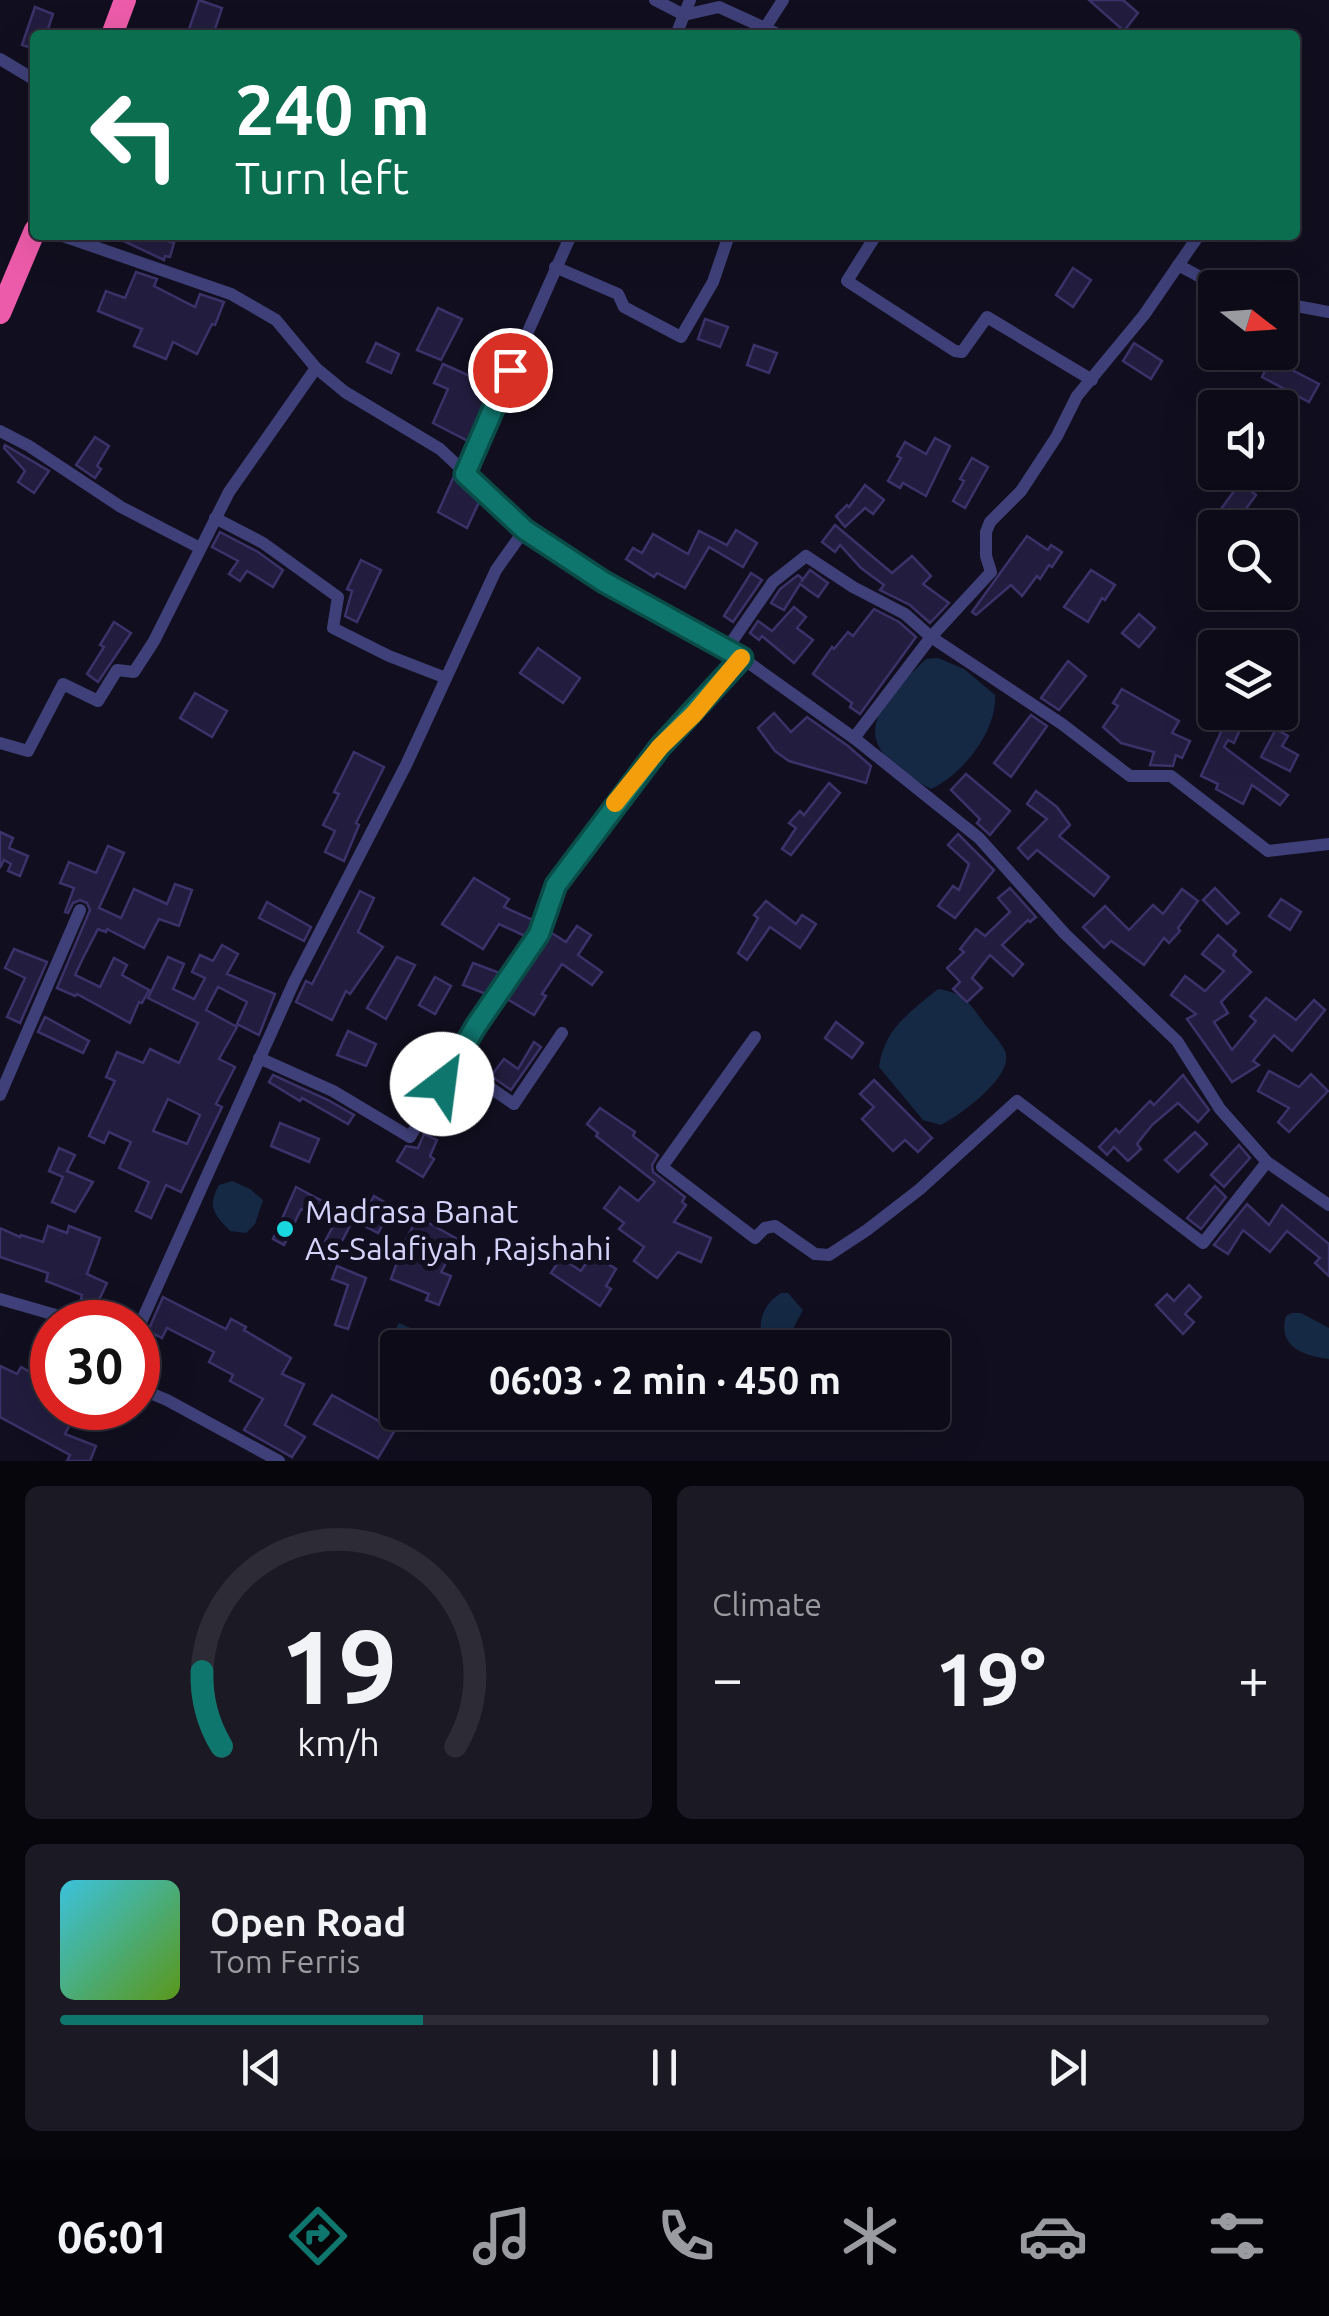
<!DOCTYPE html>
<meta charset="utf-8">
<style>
:root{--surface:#0d0b17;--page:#1b1924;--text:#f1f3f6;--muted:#9a9ba1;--line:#2d2b36;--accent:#0f766e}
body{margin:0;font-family:Ubuntu,sans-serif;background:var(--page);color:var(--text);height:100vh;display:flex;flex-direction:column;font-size:38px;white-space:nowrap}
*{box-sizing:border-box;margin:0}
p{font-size:32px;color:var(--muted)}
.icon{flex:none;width:55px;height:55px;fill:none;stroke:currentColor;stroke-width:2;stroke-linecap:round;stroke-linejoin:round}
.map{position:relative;height:1461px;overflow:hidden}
.details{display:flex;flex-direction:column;gap:25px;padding:25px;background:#07060d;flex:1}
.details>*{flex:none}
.banner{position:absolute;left:30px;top:30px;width:1270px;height:210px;border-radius:10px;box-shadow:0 10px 40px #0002,0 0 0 2px var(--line);background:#0b6e4f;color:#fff;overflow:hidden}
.needle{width:65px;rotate:107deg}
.controls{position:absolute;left:1198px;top:270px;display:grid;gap:20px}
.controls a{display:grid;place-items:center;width:100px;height:100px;border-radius:10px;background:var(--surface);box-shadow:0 10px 40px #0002,0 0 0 2px var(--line);font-size:50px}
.speed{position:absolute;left:30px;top:1300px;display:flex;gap:20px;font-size:50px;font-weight:700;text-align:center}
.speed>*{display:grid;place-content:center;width:130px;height:130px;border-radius:50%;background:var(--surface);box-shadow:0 10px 40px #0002,0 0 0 2px var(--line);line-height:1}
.speed .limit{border:15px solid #d22;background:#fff;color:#111}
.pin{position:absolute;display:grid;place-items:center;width:85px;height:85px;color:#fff;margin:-42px;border:5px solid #fff;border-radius:50%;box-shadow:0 2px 10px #0007}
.me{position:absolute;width:110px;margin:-55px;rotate:30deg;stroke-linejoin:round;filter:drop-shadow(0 0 8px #0008)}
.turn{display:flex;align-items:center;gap:35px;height:210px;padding:0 40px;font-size:45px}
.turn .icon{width:130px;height:130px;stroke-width:2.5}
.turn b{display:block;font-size:70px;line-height:85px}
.big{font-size:75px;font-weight:700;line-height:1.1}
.details .card{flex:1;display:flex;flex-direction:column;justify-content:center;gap:15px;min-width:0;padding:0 35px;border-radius:15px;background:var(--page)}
.details .dial{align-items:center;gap:0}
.dial svg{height:260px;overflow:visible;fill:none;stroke:var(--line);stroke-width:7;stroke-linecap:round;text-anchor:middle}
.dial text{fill:var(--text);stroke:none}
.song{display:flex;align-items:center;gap:30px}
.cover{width:120px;height:120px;border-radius:15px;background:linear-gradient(135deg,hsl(190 70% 55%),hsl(90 70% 35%))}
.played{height:10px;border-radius:5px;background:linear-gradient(90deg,var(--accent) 30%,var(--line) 30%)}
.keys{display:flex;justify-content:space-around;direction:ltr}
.heat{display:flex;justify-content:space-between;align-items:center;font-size:55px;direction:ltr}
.details .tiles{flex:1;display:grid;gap:25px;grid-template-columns:1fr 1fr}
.card:last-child{grid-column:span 2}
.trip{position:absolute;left:380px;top:1330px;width:570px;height:100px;border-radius:10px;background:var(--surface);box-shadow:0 10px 40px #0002,0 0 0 2px var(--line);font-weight:700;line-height:100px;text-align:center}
.tabs{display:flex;height:160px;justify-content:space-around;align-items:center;background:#050409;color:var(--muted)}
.tabs .icon{width:70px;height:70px}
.tabs .selected{color:var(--accent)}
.tabs b{font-size:45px;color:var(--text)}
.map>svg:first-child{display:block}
.water{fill:#152944}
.building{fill:#221d3e;stroke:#3a3268;stroke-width:2.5;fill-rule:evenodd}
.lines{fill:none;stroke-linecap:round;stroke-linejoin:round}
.street{stroke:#3f4079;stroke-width:12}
.highway{stroke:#ec5ba9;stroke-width:22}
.route-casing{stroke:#0a4d48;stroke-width:25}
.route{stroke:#0f766e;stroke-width:18}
.slow{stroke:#f59e0b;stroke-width:18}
.poi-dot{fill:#19d7df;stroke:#110f1f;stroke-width:4}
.labels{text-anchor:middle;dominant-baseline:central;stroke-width:10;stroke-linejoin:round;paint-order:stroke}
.poi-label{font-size:32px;fill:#d5d3fa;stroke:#110f1f;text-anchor:start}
</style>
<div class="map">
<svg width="1329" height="1461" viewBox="0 0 1329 1461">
<rect width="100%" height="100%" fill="#110f1f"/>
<g class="water">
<path d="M938 658 964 669 995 695C997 731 963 774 931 789 847 744 868 715 926 659Z"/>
<path d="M938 989C960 992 969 1001 981 1019 988 1029 1000 1040 1005 1051 1015 1076 960 1115 941 1125L923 1120 879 1067C884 1029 910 1012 938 989Z"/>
<path d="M232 1181 250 1189 263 1200 255 1224 246 1233 230 1231C214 1215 207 1206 219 1185Z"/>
<path d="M781 1293H788L803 1310 789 1336 778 1335 770 1342 761 1335C759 1317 765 1303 781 1293Z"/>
<path d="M1292 1313H1301L1329 1328V1359C1303 1356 1277 1346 1286 1316Z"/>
<polygon points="399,1323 442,1342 440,1347 398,1348 397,1376 381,1370 380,1359"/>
</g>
<g class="building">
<polygon points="199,0 222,8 213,35 187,35"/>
<polygon points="1089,0 1123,0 1138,13 1124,31"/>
<polygon points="35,7 53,14 46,35 35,35 35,49 22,45"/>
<polygon points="111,235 149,235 174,243 170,257 165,256 164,260"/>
<polygon points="1073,268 1091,280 1073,307 1056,295"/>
<polygon points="136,272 157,279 154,286 195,307 200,294 224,302 215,325 212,324 197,354 173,342 166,359 134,346 142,329 98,311 106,291 125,298"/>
<polygon points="438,308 462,319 441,360 417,350"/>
<polygon points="705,319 728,327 720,347 698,339"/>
<polygon points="490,333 512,342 468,441 433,423 448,389 434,383 443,364 470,376"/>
<polygon points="376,343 399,354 391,373 367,362"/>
<polygon points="1134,343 1162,361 1151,379 1123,361"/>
<polygon points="754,345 777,353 769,373 747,365"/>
<polygon points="1271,359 1319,384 1309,402 1262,377"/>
<polygon points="95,437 109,446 97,466 101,469 95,478 76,465"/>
<polygon points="935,438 950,446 926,496 903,483 900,488 888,481 901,458 897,456 905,442 926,454"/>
<polygon points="5,445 49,471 34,493 18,482 25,471 4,448"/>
<polygon points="972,458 988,467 965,508 953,501 964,481 960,479"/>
<polygon points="454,476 480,500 467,528 438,512"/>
<polygon points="1240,483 1256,495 1232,528 1207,528"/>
<polygon points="865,485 884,500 873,514 865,508 845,527 836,516 847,505 849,507"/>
<polygon points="835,525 892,573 912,556 931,576 923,584 949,603 930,623 910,605 880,590 884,585 861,568 840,545 835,552 822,542"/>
<polygon points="736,530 757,543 743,567 709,547 685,588 657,573 654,577 626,559 633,548 642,553 653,534 688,554 699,531 727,545"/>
<polygon points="220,532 258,552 283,570 273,587 247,571 240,581 229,574 238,561 212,547"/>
<polygon points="1027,536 1048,550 1051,545 1062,552 1052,567 1049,565 1040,579 1037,576 1022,596 1011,585 976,615 972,612"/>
<polygon points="361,560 381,570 357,622 345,616 352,591 347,589"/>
<polygon points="810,570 828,583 818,597 800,584 784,610 771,603 780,589 798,575 803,579 801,582"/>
<polygon points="1091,570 1115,585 1105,600 1102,598 1088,622 1064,607"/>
<polygon points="751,573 762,580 733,622 724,616"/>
<polygon points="794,607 806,617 797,628 813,640 794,663 762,636 759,640 750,633 758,621 772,631"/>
<polygon points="874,609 899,622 916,637 860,714 850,707 852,703 813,674 832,647 834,649 848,632 853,636"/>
<polygon points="1139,614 1155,628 1139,647 1122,633"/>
<polygon points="114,622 131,633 98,682 87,674 104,647 100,645"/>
<polygon points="538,648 580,678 563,703 520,673"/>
<polygon points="1068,661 1086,676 1059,710 1041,698"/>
<polygon points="1122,689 1179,721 1172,733 1190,741 1182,758 1176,755 1173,766 1150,765 1154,752 1121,743 1103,727 1118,706 1113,703"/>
<polygon points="195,693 227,711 212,737 180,718"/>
<polygon points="1208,712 1265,712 1258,726 1245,719 1234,743 1228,740 1224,747 1288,795 1280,805 1252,785 1243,804 1216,789 1218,784 1201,776 1226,721"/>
<polygon points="774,713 791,732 807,717 848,746 871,766 866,783 789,761 775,751 758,728"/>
<polygon points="1031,715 1047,726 1011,777 994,763"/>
<polygon points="1276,729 1288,736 1282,746 1298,755 1290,771 1261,757"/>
<polygon points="354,752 384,767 356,823 359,825 344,861 325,852 335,831 323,825 339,794 334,792"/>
<polygon points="966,774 1010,811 990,835 977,823 980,819 951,790"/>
<polygon points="829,783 840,793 791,855 782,849 796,828 789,823 800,811 804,815"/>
<polygon points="1036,791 1057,807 1070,825 1059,836 1109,877 1094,896 1037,850 1028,859 1018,848 1047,819 1027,804"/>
<polygon points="0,832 13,838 9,848 28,856 20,876 8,871 11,864 4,860 0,868"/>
<polygon points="958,834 994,870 955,918 938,906 953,886 959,890 969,864 948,845"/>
<polygon points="108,846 124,853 99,908 121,918 134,889 167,904 175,884 192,890 179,926 159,919 144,948 107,929 106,932 98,929 83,958 75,975 100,987 114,958 127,965 122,975 149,990 142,1003 139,1002 130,1023 77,994 75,996 57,988 90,910 87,903 80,900 73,903 68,913 65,912 74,888 60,883 69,862 96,873"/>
<polygon points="474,878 509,899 504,907 533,920 525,936 499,924 483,949 442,924"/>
<polygon points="1010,888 1036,917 1030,922 1028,920 1002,945 1023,964 1013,976 990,955 972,978 982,988 967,1002 953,989 960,982 947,968 964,952 960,949 976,929 985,936 1010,912 998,898"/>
<polygon points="1215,888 1239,913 1227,924 1203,900"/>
<polygon points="1182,889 1198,901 1178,928 1180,931 1169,943 1164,938 1144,965 1111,941 1104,948 1083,927 1105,906 1129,930 1153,905 1163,914"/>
<polygon points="360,891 374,898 358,932 383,947 350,994 346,991 332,1020 296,1002 306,981 312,984"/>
<polygon points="1281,899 1301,912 1290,930 1269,916"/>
<polygon points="766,901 796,924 802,915 816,924 800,948 770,927 747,960 738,953 758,918 754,915"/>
<polygon points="267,902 311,927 304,941 259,918"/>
<polygon points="577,926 591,935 578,955 602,972 592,985 562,964 542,994 546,996 534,1015 507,999 550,932 566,942"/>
<polygon points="1218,935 1236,951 1233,955 1251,972 1221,1002 1228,1013 1214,1022 1232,1050 1256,1021 1250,1016 1266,998 1296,1020 1314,1000 1325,1010 1292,1051 1274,1035 1253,1061 1259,1065 1232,1082 1187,1019 1196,1014 1171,995 1185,976 1205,991 1224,971 1202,954"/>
<path d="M222 945 238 954 227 974 275 994 259 1035 237 1024 247 1002 218 987 206 1010 237 1027 219 1059 235 1067 216 1104 222 1107 181 1192 166 1185 151 1218 136 1211 149 1182 119 1168 131 1142 109 1132 104 1143 89 1136 115 1081 106 1077 117 1052 143 1063 150 1049 179 1063 198 1023 148 998 168 957 184 964 173 989 194 999 205 978 192 972 200 955 213 961ZM168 1099 200 1115 187 1144 153 1131Z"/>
<polygon points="14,949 47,962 20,1023 7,1017 25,978 5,968"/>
<polygon points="397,957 415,965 386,1019 367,1008"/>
<polygon points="473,963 500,973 486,994 463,985"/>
<polygon points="435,977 451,986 435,1014 419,1005"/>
<polygon points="45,1017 89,1041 83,1053 38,1032"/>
<polygon points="836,1022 863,1043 852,1058 825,1038"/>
<polygon points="348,1031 376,1044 366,1066 337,1055"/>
<polygon points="534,1042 541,1047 511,1090 491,1076 504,1059 518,1069"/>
<polygon points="1269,1071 1299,1087 1311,1074 1328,1091 1289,1132 1278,1122 1289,1108 1258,1091"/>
<polygon points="273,1075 328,1100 354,1115 348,1124 302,1098 300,1101 269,1082"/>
<polygon points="1183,1075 1209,1110 1198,1122 1178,1103 1152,1125 1137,1144 1141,1149 1128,1161 1114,1147 1107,1155 1099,1147 1116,1129 1119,1133 1150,1101 1154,1105"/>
<polygon points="874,1080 932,1138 918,1152 905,1140 893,1151 862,1119 874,1107 860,1094"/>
<polygon points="600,1108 635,1132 633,1136 658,1155 652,1165 653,1172 685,1197 682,1202 686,1205 674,1222 711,1238 701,1262 678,1252 657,1278 634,1261 644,1247 619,1229 624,1223 604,1208 620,1187 638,1201 655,1182 596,1136 598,1133 587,1124"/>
<polygon points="280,1123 319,1139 309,1162 271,1146"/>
<polygon points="1195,1132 1207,1144 1178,1172 1165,1160"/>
<polygon points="424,1134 437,1140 430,1156 434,1159 423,1177 397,1161 406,1146 418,1148"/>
<polygon points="1239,1145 1250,1158 1224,1187 1211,1175"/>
<polygon points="59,1148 75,1155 67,1171 93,1182 75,1212 52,1202 63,1177 49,1171"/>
<polygon points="1215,1186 1226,1197 1201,1229 1187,1218"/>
<polygon points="296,1187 354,1218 330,1264 317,1257 333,1226 301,1209 284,1245 273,1239"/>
<polygon points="374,1196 393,1207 378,1233 359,1223"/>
<polygon points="1247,1204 1269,1225 1282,1205 1329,1244 1329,1276 1315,1263 1320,1258 1287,1231 1270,1252 1243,1230 1228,1254 1214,1245"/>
<polygon points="418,1217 459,1240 441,1272 451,1276 439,1305 426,1300 429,1294 391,1279 404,1243"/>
<polygon points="48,1226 67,1233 69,1226 100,1238 87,1274 107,1283 96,1306 81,1299 82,1295 46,1281 48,1273 0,1257 0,1228 20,1237 21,1235 43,1242"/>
<polygon points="592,1254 616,1269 606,1286 611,1289 600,1306 551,1273 561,1258 581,1271"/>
<polygon points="337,1266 366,1278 348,1329 335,1325 348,1285 332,1279"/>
<polygon points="1189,1285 1201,1297 1185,1314 1194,1322 1183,1334 1156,1305 1167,1294 1174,1301"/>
<polygon points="163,1297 226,1329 231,1319 246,1327 244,1330 291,1358 282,1374 304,1384 285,1425 305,1437 292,1457 244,1430 263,1399 230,1381 233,1375 209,1362 214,1352 167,1328 162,1338 148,1331"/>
<polygon points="0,1366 17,1374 21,1367 52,1384 52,1408 78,1408 65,1434 96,1446 90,1461 67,1461 70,1455 0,1417"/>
<polygon points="332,1395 395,1430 378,1458 314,1424"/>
</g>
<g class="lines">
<g class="street">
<polyline points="655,0 684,15 719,7 780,35"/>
<polyline points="765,28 783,0"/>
<polyline points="676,35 690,0"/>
<polyline points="0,59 35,80"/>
<polyline points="60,235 231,294 276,320 316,368 345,392 440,449 525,529 604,582 742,658 854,738 979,838 1065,934 1177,1041 1220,1109 1267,1162 1329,1205"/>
<polyline points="876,235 847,281 955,351 962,352 987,317 1092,380"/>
<polyline points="1178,265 1221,288"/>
<polyline points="555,267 618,294 624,307 681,337 713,282 729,235"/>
<polyline points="1280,303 1329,312"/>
<polyline points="0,431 29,446 121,507 200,548"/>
<polyline points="465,473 571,235"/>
<polyline points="215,518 263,543 338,597 333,628 389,656 446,678"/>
<polyline points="726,650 773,582 806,556 853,587 905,614 931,637 1062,724 1130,776 1171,776 1268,851 1329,844"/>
<polyline points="854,738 931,637 991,572 986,556 986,532 990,522 1021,491 1057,436 1077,396 1144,315 1199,235"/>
<polyline points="0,743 28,751 63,684 98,701 117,670 134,672 154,641 229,492 316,368"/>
<polyline points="755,1037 662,1167 755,1238 765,1228 775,1226 815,1254 829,1255 867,1230 920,1189 1017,1101 1203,1243 1267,1162"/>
<polyline points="259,1058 333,1091 410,1137 476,1026 539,934 556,885 660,747 742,658"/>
<polyline points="454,1063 514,1104 562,1033"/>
<polyline points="0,1095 80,910"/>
<polyline points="0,1299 80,1322"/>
<polyline points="138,1329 294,982 406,765 496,570 525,529"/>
<polyline points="138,1388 167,1400 279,1461"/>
</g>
<g class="highway">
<polyline points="112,35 125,0"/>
<polyline points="0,313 35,230"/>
</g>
</g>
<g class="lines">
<defs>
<polyline id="route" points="442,1084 476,1026 539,934 556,885 660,747 742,658 604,582 525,530 465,474 510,370"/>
</defs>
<use href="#route" class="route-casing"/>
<use href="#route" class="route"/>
<polyline class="slow" points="615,803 660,747 694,714 741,658"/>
</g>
<circle class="poi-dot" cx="285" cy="1229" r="10"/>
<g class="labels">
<g class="poi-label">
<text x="305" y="1211">Madrasa Banat<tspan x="305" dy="37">As-Salafiyah ,Rajshahi</tspan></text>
</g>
</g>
</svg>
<div class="controls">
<a><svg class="needle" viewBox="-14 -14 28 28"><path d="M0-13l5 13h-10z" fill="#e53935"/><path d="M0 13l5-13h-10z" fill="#9a9ba1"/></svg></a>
<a><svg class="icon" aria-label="sound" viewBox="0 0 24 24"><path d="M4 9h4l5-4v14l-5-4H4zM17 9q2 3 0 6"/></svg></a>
<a><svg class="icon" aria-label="search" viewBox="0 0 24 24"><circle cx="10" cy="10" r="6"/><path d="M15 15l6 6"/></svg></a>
<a><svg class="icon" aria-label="layers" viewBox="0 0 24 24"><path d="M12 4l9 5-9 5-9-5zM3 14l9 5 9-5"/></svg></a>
</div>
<div class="speed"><div class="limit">30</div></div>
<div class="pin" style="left:510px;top:370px;background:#d93025"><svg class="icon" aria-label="arrive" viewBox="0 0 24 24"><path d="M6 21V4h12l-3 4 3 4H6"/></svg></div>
<svg class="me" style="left:442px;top:1084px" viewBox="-20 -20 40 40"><circle r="19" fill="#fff"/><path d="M0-13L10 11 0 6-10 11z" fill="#0f766e"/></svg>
<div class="trip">06:03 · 2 min · 450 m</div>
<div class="banner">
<div class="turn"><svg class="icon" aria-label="left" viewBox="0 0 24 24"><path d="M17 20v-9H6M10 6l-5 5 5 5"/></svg><div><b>240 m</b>Turn left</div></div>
</div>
</div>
<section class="details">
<div class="tiles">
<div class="card dial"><svg viewBox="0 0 100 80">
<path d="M14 69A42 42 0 1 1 86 69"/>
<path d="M14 69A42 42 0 0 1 8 46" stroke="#0f766e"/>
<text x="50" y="56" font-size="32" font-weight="700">19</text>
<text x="50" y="72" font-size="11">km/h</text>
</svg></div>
<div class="card"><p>Climate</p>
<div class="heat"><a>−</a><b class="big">19°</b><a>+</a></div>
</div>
<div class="card">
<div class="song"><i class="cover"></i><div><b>Open Road</b><p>Tom Ferris</p></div></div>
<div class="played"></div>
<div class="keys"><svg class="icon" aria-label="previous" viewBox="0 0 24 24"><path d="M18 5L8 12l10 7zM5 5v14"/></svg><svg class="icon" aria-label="pause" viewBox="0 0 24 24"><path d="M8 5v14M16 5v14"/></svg><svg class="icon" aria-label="next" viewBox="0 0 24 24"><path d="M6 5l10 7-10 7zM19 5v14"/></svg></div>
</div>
</div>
</section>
<nav class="tabs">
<b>06:01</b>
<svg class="icon selected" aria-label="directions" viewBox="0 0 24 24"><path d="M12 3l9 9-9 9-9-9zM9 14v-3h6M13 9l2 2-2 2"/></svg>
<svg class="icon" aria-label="music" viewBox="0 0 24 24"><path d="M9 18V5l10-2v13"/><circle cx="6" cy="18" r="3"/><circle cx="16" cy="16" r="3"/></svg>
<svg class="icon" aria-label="phone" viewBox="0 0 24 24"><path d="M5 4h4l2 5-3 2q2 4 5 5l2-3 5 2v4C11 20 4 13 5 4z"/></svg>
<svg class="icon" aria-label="climate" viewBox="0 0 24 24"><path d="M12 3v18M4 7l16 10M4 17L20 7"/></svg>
<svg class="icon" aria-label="car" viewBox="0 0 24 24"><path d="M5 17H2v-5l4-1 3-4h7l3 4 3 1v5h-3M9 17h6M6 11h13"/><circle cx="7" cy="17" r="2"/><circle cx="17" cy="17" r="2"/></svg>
<svg class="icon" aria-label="filters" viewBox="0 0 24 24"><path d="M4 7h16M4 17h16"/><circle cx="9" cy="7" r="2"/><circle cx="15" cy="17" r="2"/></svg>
</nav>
